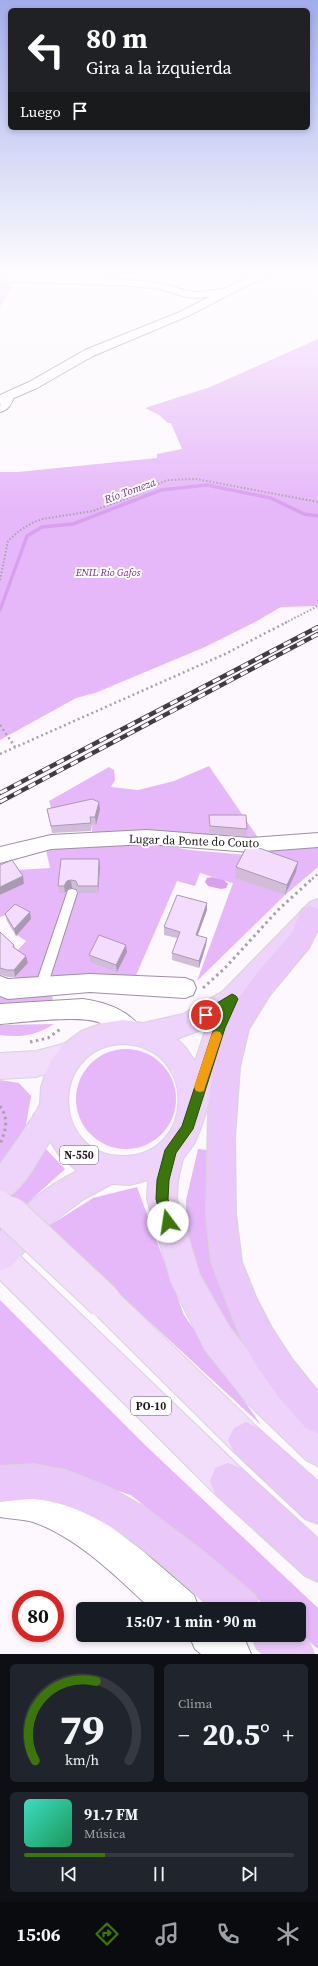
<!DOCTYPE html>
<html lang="es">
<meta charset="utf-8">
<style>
:root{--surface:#171b24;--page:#20242c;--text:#f1f3f6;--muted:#9ea1a6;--line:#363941;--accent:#3b760b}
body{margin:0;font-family:"Source Serif 4",serif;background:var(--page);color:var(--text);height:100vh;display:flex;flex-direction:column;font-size:15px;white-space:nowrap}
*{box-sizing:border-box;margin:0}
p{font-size:13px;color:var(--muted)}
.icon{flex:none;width:22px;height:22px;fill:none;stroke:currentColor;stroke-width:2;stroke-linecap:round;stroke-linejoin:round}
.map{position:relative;height:1654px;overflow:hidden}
.sheet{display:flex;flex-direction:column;gap:10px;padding:10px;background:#0d0f14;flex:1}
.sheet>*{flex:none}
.guide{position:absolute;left:8px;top:8px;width:302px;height:122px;border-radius:6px;box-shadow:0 2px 6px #0003;background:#202124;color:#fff;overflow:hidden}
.speed{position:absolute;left:12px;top:1590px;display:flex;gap:8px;font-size:20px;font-weight:700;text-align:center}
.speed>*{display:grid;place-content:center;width:52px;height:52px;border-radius:50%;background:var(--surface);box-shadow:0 2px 6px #0003;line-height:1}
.speed .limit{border:6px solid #d22;background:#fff;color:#111}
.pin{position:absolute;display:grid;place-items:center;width:34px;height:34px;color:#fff;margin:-17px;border:2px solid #fff;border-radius:50%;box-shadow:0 1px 4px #0007}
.me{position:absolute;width:44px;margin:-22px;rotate:346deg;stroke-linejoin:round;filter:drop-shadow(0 0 3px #0008)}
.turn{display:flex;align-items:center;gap:14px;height:84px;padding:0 12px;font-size:18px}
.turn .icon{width:52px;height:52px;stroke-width:2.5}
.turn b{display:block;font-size:28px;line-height:34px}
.then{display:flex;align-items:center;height:38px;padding:0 12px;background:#0003;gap:8px;font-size:15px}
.big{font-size:30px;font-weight:700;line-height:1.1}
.sheet .widget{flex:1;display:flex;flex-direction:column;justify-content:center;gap:6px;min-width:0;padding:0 14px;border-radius:6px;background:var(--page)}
.sheet .dial{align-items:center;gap:0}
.dial svg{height:104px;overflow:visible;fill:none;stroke:var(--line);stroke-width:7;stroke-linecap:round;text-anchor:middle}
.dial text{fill:var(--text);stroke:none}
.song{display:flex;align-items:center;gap:12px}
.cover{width:48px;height:48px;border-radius:6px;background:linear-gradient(135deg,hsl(170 70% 55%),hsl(150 70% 35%))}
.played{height:4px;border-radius:2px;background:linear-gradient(90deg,var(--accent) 30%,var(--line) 30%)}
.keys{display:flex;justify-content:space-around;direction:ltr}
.heat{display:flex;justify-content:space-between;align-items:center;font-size:22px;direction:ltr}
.sheet .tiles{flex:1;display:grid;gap:10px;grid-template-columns:1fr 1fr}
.widget:last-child{grid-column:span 2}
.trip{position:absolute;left:76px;top:1602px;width:230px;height:40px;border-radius:6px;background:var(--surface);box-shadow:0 2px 6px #0003;font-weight:700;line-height:40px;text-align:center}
.tab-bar{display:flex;height:64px;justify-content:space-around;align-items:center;background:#090b0e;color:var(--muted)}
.tab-bar .icon{width:28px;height:28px}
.tab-bar .active{color:var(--accent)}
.tab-bar b{font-size:18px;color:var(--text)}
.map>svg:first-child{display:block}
.green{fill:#e6b8f9}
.water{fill:#d9a0f0}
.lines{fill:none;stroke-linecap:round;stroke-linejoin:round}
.stream{stroke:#d9a0f0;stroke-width:3.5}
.service-casing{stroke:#9e8fa5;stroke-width:2}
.minor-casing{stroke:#9e8fa5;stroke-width:2}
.tertiary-casing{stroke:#9e8fa5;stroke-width:2}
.primary-casing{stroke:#d6d5d7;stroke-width:2}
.trunk-casing{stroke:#d6d5d7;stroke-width:2}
.motorway-casing{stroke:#d6d5d7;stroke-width:2}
.path-far2{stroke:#a7a2a8;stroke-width:2;stroke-dasharray:1.5 2;stroke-linecap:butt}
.path-far1{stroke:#a7a2a8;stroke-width:2.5;stroke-dasharray:2 3;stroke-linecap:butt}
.path{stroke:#a7a2a8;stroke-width:3;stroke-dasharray:2.5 3.5;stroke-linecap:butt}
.service{fill:#fff;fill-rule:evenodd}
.minor{fill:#fff;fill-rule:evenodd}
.tertiary{fill:#fff;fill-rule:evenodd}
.primary{fill:#f2defb;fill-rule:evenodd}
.trunk{fill:#eed3fa;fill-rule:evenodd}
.motorway{fill:#eac8f9;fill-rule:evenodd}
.rail-casing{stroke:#423c44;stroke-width:4.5}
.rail{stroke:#fff;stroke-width:3;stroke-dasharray:8;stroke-linecap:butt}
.primary-bridge-far1-casing{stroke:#d6d5d7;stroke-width:28;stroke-linecap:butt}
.primary-bridge-casing{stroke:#d6d5d7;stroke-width:36;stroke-linecap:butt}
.primary-bridge-far1{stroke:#f2defb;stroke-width:26}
.primary-bridge{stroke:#f2defb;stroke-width:34}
.wall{fill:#d1bdda}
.shaded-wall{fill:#aa9ab1}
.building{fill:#f3dcfd;stroke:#aa9ab1}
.route{fill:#3b760b;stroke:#264d07}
.slow{fill:#f59e0b}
.labels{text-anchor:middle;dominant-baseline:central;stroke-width:4;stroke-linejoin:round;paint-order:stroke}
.far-park-label{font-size:10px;font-style:italic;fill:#6d2985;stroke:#fff}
.far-water-label{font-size:11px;font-style:italic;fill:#722e8a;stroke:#fff}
.shield{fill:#fff;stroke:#625d63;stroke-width:1}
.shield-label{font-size:11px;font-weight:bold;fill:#1e1820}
.street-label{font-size:12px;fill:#1e1820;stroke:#fff}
</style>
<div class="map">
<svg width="318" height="1654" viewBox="0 0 318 1654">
<rect width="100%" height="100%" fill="#fcf8fd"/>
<g class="green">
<polygon points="0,276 20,276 0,307"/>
<polygon points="318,339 318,606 281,607 255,622 205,647 95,693 76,698 0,740 0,472 18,472 157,458 157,454 182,449 171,423 168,423 159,415 145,408 210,387"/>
<polygon points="209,766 261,842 93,837 91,825 53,815 49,801 109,767 114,770 115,780 111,787 138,790 174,781"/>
<polygon points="151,843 190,850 247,855 270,850 318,846 318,867 285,895 197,981 233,883 200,873 195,886 177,881 134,980 9,984 28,963 14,954 26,941 17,935 17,911 0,917 0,895 24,884 15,870 50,868 46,850 58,848"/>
<polygon points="0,994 52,994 53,1002 0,1006"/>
<path d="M54 1024C37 1035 20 1038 0 1035V1025Z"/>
<circle cx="126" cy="1099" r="50"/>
<polygon points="0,1080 19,1083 31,1096 25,1130 0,1172"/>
<polygon points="46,1149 65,1169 33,1198 0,1234 0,1206"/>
<polygon points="198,1149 209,1150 258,1369 208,1299 187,1245 186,1200"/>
<polygon points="137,1187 184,1315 261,1425 47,1227 93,1198"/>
<polygon points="0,1300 145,1445 318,1608 318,1649 299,1633 299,1609 269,1609 131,1495 56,1472 0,1473"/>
</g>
<polygon class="water" points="212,877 224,880 228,884 226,888 221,889 208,886 205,882 207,878"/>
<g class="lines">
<polyline class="stream" points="0,610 27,536 42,527 73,524 161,490 207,485 271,498 304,514 318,516"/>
<defs>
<polygon id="service" points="72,889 76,890 77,893 47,987 45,991 41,992 37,991 35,987 67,893 68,890"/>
<g id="minor">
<polygon points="6,276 132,280 160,283 187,291 198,292 230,288 235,291 230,294 198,298 186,297 159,289 132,286 3,281 3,277"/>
<path d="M8 394 14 397C11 405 8 410 0 412 0 405 0 396 8 394Z"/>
<polygon points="147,830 250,838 318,833 318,847 250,852 147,844 51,849 0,863 0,847 51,835"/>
<polygon points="90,974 185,978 193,981 196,988 193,995 185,998 90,992 8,999 0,996 0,976 8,979"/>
<path d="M83 999C105 1002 133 1011 143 1033L140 1040 132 1043C119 1039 111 1026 98 1022 77 1015 24 1022 0 1024V1004Z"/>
</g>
<g id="tertiary">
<polygon points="255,276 271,276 248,285 188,316 93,356 37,388 0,404 0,395 29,382 85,350 180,312 240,281"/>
<path d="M0 1481 33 1486 67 1500 106 1523 143 1551 194 1595 199 1609H151C118 1578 77 1537 33 1522 23 1519 11 1519 0 1517Z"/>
<polygon points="189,1635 239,1635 245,1640 251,1654 201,1654 195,1649"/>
</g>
<g id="primary">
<polygon points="74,1041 83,1044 87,1053 83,1062 36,1077 0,1079 0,1053 36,1051"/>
<polygon points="0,1242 11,1247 241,1468 246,1481 241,1494 228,1499 215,1494 0,1280"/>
<polygon points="104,1285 115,1290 258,1428 264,1440 258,1452 246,1458 234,1452 93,1312 88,1301 93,1290"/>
</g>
<path id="trunk" d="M318 899V925L242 1006 232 1028 201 1128 194 1144 183 1159 178 1180 177 1199 200 1275 229 1326 271 1379 318 1424V1466L306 1460 247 1403 205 1350 171 1282 147 1199 148 1180 130 1185 112 1184 84 1199 49 1225 11 1266 0 1271V1232C22 1206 47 1186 77 1171L59 1155 50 1141C38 1161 23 1192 0 1202V1164L18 1139 37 1110 40 1104 41 1087 45 1074 52 1059 65 1043 81 1031 103 1023 123 1020 143 1023 183 1014 223 991 310 902ZM206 1028 195 1061 186 1048 177 1039ZM123 1044C199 1047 195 1156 123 1156 51 1156 49 1047 123 1044Z"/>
<g id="motorway">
<polygon points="310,906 318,909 318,930 309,948 270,995 249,1029 240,1067 235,1138 236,1214 242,1262 256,1297 272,1328 293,1360 318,1391 318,1433 306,1428 280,1399 258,1368 239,1334 211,1262 206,1214 208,1112 213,1067 219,1039 227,1020 238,999 257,973 291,934 302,909"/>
<polygon points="246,1422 258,1428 318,1481 318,1524 305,1519 234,1452 228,1440 234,1428"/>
<polygon points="228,1463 241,1468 318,1538 318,1582 305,1576 215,1494 210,1481 215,1468"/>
<path d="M33 1464 66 1470 111 1488 143 1506 203 1551 255 1595 260 1609H212C164 1566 101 1504 33 1499 23 1499 11 1501 0 1502V1466Z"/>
<polygon points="299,1633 308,1640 314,1654 263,1654 257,1649 251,1635 299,1635"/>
</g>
</defs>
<use href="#service" class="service-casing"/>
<use href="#minor" class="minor-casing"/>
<use href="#tertiary" class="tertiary-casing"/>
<use href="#primary" class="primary-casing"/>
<use href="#trunk" class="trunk-casing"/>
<use href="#motorway" class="motorway-casing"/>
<g class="path-far2">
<polyline points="0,580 8,541 19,531 32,523 42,519 93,511 139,494 151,486 169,480 196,479 318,502"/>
<polyline points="285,623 318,606"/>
</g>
<g class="path-far1">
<polyline points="0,725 15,747"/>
<polyline points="0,754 225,654 287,622"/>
<polyline points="312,879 318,874"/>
</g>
<g class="path">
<polyline points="203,988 225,968 278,910 313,878"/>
<polyline points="30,1042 48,1038 62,1028"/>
<path d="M0 1106C9 1119 6 1130 0 1144"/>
</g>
<use href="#service" class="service"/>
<use href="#minor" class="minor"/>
<use href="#tertiary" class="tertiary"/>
<use href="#primary" class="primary"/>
<use href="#trunk" class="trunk"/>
<use href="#motorway" class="motorway"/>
<defs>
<g id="rail">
<polyline points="0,793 318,627"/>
<polyline points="0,802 318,634"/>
</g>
</defs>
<use href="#rail" class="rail-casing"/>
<use href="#rail" class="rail"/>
<defs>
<polyline id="primary-bridge-far1" points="0,1204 12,1215"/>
<polyline id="primary-bridge" points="11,1214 104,1301"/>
</defs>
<use href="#primary-bridge-far1" class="primary-bridge-far1-casing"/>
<use href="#primary-bridge" class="primary-bridge-casing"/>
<use href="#primary-bridge-far1" class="primary-bridge-far1"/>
<use href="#primary-bridge" class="primary-bridge"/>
</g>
<g class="wall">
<polygon points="47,809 100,809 96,825 91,825 91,831 52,833"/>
<polygon points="209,815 247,829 246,836 209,833"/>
<polygon points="298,862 296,872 285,895 235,878 236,867"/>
<polygon points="100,867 98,893 78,893 76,889 72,888 68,889 65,893 59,893 58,886"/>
<polygon points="207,903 207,910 198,935 206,945 199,968 172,960 172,953 177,938 164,935 164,927"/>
<polygon points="30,912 31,919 16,936 7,921 5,914"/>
<polygon points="0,932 14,945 15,948 28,963 15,977 8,977 0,975"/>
<polygon points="127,952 117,972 90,962 89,955"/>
</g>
<g class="shaded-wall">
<polygon points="99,802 100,809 96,825 95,817"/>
<polygon points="99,859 100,867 98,893 98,886"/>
<polygon points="298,862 296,872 285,895 287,885"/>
<polygon points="23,876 24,884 0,895 0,887"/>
<polygon points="71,880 72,888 68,889 65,893 64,886 67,881"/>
<polygon points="207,903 207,910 195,942 196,935"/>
<polygon points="30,912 31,919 16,936 14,929"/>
<polygon points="207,938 206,945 199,968 199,961"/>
<polygon points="126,945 127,952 117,972 116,965"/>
<polygon points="26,956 28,963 15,977 14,970"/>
</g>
<g class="building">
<polygon points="92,799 99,802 95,817 90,817 91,823 51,826 47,809"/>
<polygon points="209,815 246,815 247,829 210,826"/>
<polygon points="248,844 298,862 287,885 236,867"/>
<polygon points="61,859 99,859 98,886 78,886 76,881 71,880 67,881 64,886 58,886"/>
<polygon points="12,860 23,876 0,887 0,865"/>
<polygon points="177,895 207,903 196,935 207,938 199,961 172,953 180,932 164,927"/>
<polygon points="15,904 30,912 14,929 5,914"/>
<polygon points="0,932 14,945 13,947 26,956 14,970 7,970 0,968"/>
<polygon points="99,935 126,945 116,965 89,955"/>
</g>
<linearGradient id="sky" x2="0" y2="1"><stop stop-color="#a2aceb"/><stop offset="0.54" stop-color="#fefcfe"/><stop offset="1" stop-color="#fefcfe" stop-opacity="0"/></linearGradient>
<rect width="318" height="508" fill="url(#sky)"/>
<polygon class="route" points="232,994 236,996 238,999 225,1028 193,1129 176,1153 169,1180 168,1199 174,1222 172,1226 168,1228 163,1226 156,1199 157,1180 165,1150 182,1126 214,1028 221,1012 206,1020 202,1019 201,1015 202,1012"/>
<polygon class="slow" points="216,1031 220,1032 222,1036 205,1087 204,1091 200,1092 196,1091 194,1087 211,1036 213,1032"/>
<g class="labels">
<g class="far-park-label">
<text x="108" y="572">ENIL Río Gafos</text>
</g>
<g class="far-water-label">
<text transform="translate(130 491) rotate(-20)">Río Tomeza</text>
</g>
<g class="shield">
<rect x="60" y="1146" width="38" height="18" rx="3"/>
<rect x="131" y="1397" width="40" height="18" rx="3"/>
</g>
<g class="shield-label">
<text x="79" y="1155">N-550</text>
<text x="151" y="1406">PO-10</text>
</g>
<g class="street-label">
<text transform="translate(194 841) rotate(2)">Lugar da Ponte do Couto</text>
</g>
</g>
</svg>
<div class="speed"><div class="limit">80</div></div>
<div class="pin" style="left:206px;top:1015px;background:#d93025"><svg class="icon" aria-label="arrive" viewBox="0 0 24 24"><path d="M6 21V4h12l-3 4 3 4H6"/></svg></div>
<svg class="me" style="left:168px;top:1222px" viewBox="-20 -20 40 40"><circle r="19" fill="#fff"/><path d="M0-13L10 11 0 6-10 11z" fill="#3b760b"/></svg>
<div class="trip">15:07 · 1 min · 90 m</div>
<div class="guide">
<div class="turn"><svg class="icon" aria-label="left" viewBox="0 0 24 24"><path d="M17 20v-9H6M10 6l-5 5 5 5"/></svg><div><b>80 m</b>Gira a la izquierda</div></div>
<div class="then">Luego<svg class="icon" aria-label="arrive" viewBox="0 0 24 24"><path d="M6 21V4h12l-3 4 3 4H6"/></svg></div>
</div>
</div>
<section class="sheet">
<div class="tiles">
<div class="widget dial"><svg viewBox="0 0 100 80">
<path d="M14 69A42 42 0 1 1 86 69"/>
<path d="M14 69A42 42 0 0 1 61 8" stroke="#3b760b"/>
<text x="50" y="56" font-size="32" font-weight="700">79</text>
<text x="50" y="72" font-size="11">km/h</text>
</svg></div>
<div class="widget"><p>Clima</p>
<div class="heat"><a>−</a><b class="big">20.5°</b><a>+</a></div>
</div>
<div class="widget">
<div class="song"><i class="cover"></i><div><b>91.7 FM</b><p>Música</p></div></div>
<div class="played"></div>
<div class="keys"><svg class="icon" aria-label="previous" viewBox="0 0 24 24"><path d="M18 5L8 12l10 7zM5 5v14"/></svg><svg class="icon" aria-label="pause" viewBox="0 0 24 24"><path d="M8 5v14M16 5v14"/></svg><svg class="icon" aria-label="next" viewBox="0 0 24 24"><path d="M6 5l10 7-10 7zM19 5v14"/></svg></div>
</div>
</div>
</section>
<nav class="tab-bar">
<b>15:06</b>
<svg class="icon active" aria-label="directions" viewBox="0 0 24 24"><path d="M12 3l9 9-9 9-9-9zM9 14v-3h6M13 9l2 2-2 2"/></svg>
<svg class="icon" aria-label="music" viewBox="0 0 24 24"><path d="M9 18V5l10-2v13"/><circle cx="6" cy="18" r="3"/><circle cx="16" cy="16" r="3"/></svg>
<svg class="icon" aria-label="phone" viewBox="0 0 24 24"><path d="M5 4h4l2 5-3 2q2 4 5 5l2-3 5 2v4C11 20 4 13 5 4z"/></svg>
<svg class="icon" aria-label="climate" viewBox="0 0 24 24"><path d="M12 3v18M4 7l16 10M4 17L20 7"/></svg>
</nav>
